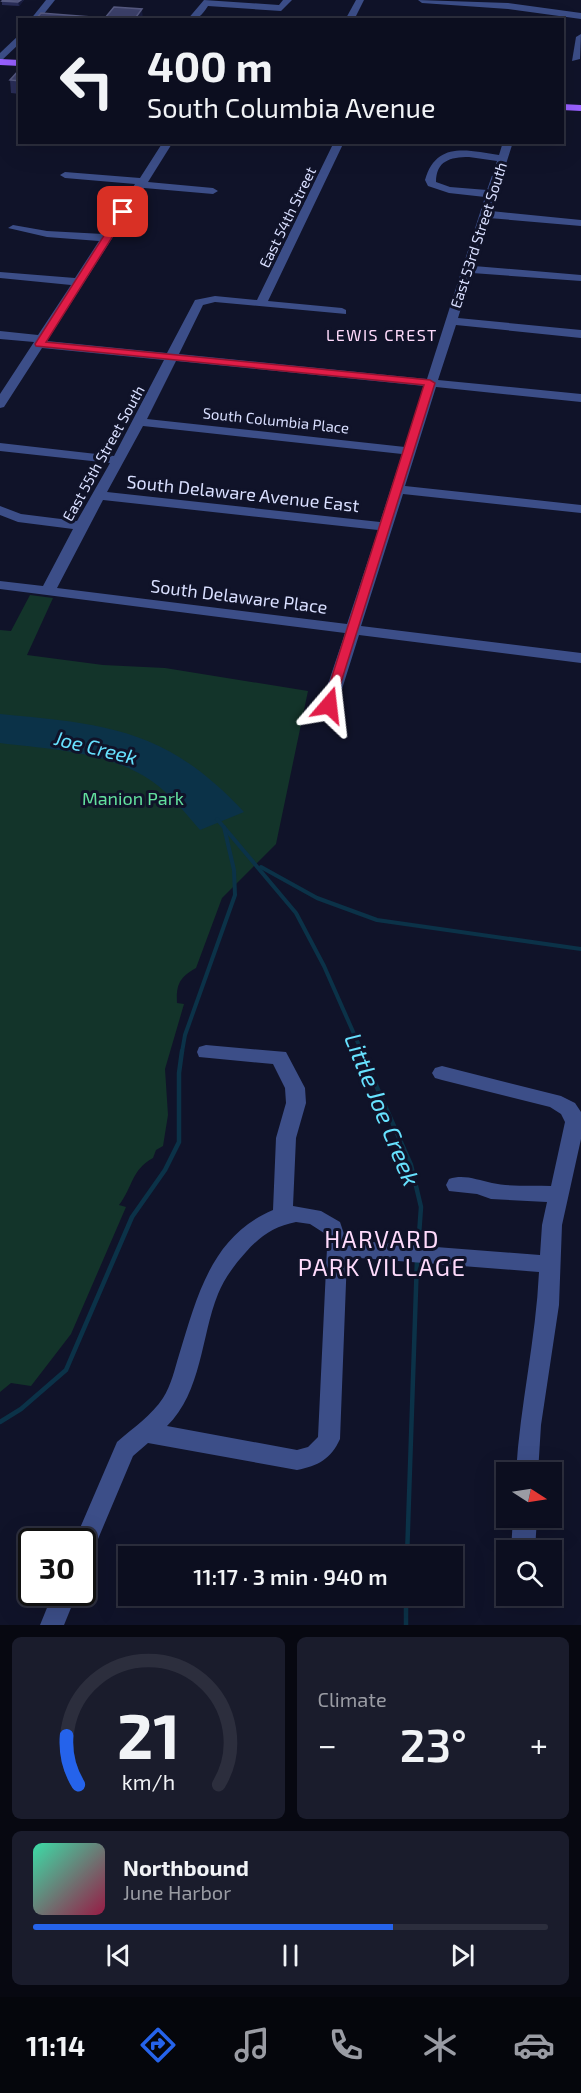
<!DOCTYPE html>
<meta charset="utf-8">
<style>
:root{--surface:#0c0e1f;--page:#1a1c2c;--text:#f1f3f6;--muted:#9a9ca4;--line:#2c2e3d;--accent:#2563eb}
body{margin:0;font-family:"Exo 2",sans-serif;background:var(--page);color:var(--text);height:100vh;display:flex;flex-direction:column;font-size:22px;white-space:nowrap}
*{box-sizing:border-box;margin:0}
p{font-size:20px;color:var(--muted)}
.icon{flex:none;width:33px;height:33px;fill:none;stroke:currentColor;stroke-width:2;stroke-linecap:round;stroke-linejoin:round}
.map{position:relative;height:1625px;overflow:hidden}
.details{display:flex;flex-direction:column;gap:12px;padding:12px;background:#070811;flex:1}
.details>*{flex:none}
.top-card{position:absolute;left:18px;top:18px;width:546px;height:126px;border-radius:0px;box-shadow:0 6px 24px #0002,0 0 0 2px var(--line);background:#0c0e1f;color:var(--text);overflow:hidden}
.needle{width:39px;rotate:102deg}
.tools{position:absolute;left:496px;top:1462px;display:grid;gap:12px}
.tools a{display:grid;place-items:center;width:66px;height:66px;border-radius:0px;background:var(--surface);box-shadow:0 6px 24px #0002,0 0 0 2px var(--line);font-size:30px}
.speed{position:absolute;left:18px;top:1528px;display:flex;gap:12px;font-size:30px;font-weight:700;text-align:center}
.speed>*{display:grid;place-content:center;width:78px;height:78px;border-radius:50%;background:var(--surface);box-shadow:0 6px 24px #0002,0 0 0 2px var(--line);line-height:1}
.speed .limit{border:3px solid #111;border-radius:9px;background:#fff;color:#111}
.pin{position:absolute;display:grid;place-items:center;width:51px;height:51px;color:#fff;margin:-26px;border-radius:12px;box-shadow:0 3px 9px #0006}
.me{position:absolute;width:66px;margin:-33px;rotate:17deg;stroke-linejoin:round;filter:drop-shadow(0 0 4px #0008)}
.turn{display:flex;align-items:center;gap:21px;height:126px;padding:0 30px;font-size:27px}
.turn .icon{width:78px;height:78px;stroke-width:2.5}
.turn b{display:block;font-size:42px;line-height:51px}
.big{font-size:45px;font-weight:600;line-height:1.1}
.details .widget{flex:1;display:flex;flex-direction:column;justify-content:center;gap:9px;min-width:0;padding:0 21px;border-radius:9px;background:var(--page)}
.details .dial{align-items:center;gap:0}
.dial svg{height:156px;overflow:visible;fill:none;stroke:var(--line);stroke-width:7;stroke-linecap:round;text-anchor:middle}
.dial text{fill:var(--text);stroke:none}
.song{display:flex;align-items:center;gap:18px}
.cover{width:72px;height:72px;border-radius:9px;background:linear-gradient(135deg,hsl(160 70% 55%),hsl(340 70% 35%))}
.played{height:6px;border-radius:3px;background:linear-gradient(90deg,var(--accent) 70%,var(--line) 70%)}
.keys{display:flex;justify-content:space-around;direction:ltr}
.heat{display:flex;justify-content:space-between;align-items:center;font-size:33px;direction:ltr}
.details .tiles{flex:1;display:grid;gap:12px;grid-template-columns:1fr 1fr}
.widget:last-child{grid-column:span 2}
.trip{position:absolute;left:118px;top:1546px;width:345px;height:60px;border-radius:0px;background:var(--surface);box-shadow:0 6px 24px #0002,0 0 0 2px var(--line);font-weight:600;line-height:60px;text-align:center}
.menu{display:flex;height:96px;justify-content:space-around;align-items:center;background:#05060c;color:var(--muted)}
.menu .icon{width:42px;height:42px}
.menu .selected{color:var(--accent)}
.menu b{font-size:27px;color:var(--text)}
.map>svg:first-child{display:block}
.green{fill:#13342a}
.water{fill:#0b3248}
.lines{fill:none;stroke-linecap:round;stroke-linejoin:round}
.stream-far1{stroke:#0b3248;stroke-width:4}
.stream{stroke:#0b3248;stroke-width:4.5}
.minor{fill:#3c4e88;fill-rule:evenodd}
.major{fill:#9860ff;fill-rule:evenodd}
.wall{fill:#292d57}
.shaded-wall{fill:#171b3d}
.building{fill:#3c4069;stroke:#555980;stroke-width:1.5}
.route{fill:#e11d48;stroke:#92132f;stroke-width:1.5}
.labels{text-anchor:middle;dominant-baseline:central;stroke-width:6;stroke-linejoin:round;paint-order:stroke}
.far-street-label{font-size:15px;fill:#d9dfff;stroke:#101329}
.far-neighbourhood-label{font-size:16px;letter-spacing:1.5px;fill:#ffdbfc;stroke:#101329}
.street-label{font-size:18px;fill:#d9dfff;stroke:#101329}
.park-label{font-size:18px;fill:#63e19f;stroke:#101329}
.water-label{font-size:20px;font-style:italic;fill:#67e2ff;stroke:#101329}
.near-water-label{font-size:24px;font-style:italic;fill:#67e2ff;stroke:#101329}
.near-neighbourhood-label{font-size:24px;letter-spacing:1.5px;fill:#ffdbfc;stroke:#101329}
</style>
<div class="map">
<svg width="581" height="1625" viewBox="0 0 581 1625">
<rect width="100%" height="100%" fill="#101329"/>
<path class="green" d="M30 595 53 598 27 655 103 665 165 668 308 691 276 844 222 898 196 968C180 977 176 984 177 1003L184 1004 165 1069 168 1115 163 1146 156 1150 153 1158C131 1170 133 1187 119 1205L126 1207 71 1334 31 1386 11 1383 0 1392V630L11 631Z"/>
<path class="water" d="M0 714C107 724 167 729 244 812L200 830C183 810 166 789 144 776 102 751 47 749 0 743Z"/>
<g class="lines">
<g class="stream-far1">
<polyline points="217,819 296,913 324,966 362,1052"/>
<polyline points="261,867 317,898 377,920 581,949"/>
<polyline points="182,1052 185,1035 235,895 234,870 224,827"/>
</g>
<g class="stream">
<polyline points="361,1051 411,1165 421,1207 418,1249"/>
<polyline points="0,1422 21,1409 66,1370 132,1217 165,1170 179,1142 179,1073 182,1051"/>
<polyline points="407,1557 417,1259"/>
<polyline points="406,1596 406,1625"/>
</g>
<g class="minor">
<polygon points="46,0 55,0 39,20 30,20"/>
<path d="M204 0 279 5 283 0H292L281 11 208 6C202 15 198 20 187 20Z"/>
<polygon points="356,0 364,0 354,20 345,20"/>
<polygon points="418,0 508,3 581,13 581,19 508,9 422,3"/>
<polygon points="20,34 20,43 0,62 0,53"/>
<polygon points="581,34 580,59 572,61 576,37"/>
<path d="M163 142H173L148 182 213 188 218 191 213 194 144 188 47 341 167 353 195 300 215 296 257 300 334 142H344L268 301 342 308 346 310V314L215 302 203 305 179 354 427 379 485 197 449 193 428 186 425 180C436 141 467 150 499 155L503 142H513L491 211 581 220V226L489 218 474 266 581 275V281L472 273 458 318 581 330V338L456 325 438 380 581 394V402L436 387 405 486 581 505V513L403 494 361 626 581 653V663L359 635 337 705 329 710 321 705 345 633 0 589V581L43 586 73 529 18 522 0 515V506L21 514 77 521 110 463 0 451V443L114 456 164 360 42 348 4 407 0 408V394L34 342 0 339V331L38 335 71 285 0 278V272L75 278 99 241 47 237 8 228 13 225 47 231 103 234 135 184 65 178 60 175 65 172 140 178ZM469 157 497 161 487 190 450 187 436 182C436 161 450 157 469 157ZM176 361 424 386 405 447 147 419ZM143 426 402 454 380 522 107 492ZM103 500 378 530 347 624 57 588Z"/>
<path d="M206 1045 286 1052 305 1088 306 1103 296 1138 293 1206 321 1211 340 1222 346 1240 540 1255 542 1225 547 1202 491 1199 477 1194 449 1191 446 1185 449 1179C464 1174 477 1180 492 1183 510 1187 532 1185 551 1186L565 1122 561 1114 550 1107 442 1080 435 1078 432 1073 435 1068 442 1066 561 1096 575 1103 581 1112V1139L562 1225 559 1305 541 1425 538 1473H516C520 1405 536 1339 539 1272L347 1257 340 1439C331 1459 318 1466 297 1470L148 1443 133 1456 90 1558 82 1561V1542H74L114 1449 117 1442C133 1428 152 1415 163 1398 171 1386 175 1368 179 1355 197 1297 211 1236 273 1210L276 1138 286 1103 285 1088 273 1064 199 1057 197 1052 199 1047ZM296 1222 310 1224 324 1233 327 1248 318 1437 308 1447 297 1450 167 1426C202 1392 201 1336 218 1294 224 1279 235 1264 246 1252 260 1236 275 1226 296 1222Z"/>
<polygon points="513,1518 537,1518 535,1551 511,1551"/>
<polygon points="53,1593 77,1593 64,1625 40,1625"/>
</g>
<g class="major">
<polygon points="0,59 20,60 20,66 0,65"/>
<polygon points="562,104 581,105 581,111 562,110"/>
</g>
</g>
<g class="wall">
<polygon points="24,0 19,6 2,5 2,1"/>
<polygon points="20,69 20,94 11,93 10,80"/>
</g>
<g class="shaded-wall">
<polygon points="21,0 24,0 19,6 18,2"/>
<polygon points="142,9 143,20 134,20"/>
</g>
<g class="building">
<polygon points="3,0 21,0 18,2 2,1"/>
<polygon points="114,7 142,9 134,20 35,20 41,13 105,18"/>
<polygon points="20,69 20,81 10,80"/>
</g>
<polygon class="route" points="123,209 128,212 46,342 430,380 435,383 333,708 324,708 323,705 424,385 36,346 35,344 119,212"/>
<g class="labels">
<g class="far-street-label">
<text transform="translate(287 217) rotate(-64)">East 54th Street</text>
<text transform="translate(478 235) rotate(-72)">East 53rd Street South</text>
<text transform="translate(276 420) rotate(6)">South Columbia Place</text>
<text transform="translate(103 453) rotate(-61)">East 55th Street South</text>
</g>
<g class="far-neighbourhood-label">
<text x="382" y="334">LEWIS CREST</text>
</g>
<g class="street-label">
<text transform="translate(243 493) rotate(6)">South Delaware Avenue East</text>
<text transform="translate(239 596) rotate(7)">South Delaware Place</text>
</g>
<g class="park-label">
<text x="133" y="798">Manion Park</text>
</g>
<g class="water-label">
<text transform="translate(96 747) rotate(14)">Joe Creek</text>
</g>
<g class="near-water-label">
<text transform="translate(383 1109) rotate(68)">Little Joe Creek</text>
</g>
<g class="near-neighbourhood-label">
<text x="382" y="1238">HARVARD<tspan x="382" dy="28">PARK VILLAGE</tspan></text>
</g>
</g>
</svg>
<div class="tools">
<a><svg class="needle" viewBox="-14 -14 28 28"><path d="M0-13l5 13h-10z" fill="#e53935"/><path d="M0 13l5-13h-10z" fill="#9a9ca4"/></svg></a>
<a><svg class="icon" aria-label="search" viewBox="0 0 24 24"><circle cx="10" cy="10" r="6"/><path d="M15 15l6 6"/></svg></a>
</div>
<div class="speed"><div class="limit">30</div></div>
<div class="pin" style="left:123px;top:212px;background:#d93025"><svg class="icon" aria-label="arrive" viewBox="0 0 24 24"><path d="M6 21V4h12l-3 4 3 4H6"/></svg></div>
<svg class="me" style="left:329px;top:705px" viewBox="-20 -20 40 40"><path d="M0-17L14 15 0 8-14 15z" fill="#e11d48" stroke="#fff" stroke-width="4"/></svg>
<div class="trip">11:17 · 3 min · 940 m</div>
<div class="top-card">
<div class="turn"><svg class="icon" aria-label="left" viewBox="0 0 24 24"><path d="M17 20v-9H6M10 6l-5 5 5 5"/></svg><div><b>400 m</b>South Columbia Avenue</div></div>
</div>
</div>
<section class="details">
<div class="tiles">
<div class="widget dial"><svg viewBox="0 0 100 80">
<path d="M14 69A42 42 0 1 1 86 69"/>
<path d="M14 69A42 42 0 0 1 8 44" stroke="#2563eb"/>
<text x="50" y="56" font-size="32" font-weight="700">21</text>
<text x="50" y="72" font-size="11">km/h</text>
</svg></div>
<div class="widget"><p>Climate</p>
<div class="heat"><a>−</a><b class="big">23°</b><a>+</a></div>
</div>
<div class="widget">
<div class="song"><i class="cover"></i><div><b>Northbound</b><p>June Harbor</p></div></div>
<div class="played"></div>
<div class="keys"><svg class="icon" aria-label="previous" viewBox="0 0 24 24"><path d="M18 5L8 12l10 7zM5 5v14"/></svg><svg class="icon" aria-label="pause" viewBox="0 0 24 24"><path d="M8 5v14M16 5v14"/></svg><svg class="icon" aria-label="next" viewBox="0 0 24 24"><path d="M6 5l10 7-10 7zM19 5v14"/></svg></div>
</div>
</div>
</section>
<nav class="menu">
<b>11:14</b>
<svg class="icon selected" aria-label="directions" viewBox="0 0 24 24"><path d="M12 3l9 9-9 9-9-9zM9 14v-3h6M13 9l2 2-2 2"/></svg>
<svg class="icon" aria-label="music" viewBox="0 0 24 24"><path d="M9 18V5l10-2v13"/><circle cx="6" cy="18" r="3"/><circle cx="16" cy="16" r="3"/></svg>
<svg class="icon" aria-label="phone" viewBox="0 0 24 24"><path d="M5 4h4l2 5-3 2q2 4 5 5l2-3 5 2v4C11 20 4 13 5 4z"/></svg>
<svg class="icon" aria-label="climate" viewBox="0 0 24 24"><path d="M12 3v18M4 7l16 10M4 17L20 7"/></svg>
<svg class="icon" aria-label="car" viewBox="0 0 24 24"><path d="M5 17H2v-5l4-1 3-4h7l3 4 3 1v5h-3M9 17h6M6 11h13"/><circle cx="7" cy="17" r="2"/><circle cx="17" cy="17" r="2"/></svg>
</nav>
